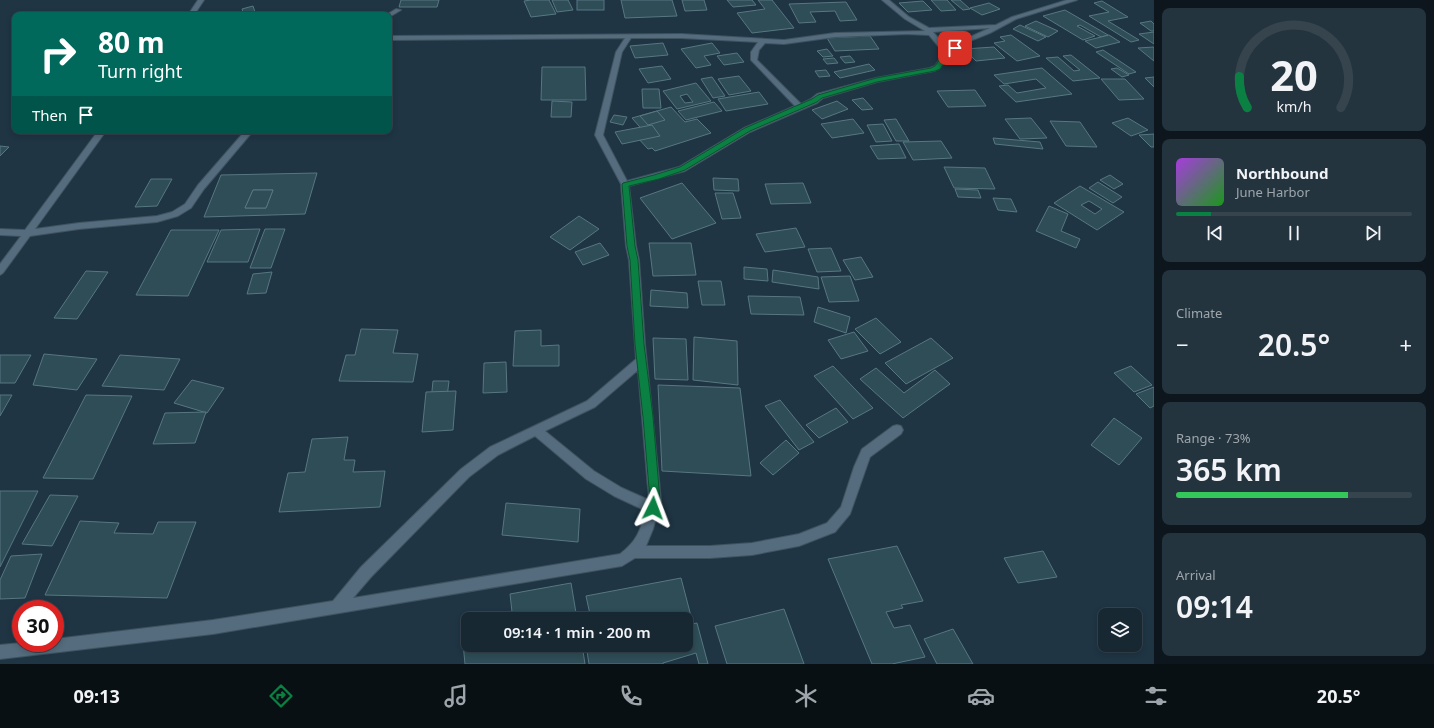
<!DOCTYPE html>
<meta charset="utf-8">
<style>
:root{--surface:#172833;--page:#24343f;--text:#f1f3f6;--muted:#9ea6ac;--line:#36444e;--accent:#0b8043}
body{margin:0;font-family:"Noto Sans",sans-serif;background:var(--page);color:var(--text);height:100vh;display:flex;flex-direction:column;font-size:15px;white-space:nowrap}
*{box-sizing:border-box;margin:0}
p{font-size:13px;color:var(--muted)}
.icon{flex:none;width:22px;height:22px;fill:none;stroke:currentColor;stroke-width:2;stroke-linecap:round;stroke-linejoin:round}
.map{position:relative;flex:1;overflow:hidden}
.drawer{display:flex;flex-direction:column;gap:8px;padding:8px;background:#0d161c;width:280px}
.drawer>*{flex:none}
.hud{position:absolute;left:12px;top:12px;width:380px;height:122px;border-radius:8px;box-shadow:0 2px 6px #0003,0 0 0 1px var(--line);background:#00695c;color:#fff;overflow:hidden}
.buttons{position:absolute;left:1098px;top:608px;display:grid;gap:8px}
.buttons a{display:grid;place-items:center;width:44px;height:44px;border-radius:8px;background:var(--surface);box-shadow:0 2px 6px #0003,0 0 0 1px var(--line);font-size:20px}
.speed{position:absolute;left:12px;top:600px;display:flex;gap:8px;font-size:20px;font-weight:700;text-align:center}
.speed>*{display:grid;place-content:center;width:52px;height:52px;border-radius:50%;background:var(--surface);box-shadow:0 2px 6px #0003,0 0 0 1px var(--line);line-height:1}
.speed .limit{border:6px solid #d22;background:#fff;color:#111}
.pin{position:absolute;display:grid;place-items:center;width:34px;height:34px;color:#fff;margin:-17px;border-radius:8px;box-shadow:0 2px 6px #0006}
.me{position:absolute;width:44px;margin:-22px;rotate:3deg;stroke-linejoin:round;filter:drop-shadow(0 0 3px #0008)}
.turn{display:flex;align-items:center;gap:14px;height:84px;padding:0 20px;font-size:18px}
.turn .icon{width:52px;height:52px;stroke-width:2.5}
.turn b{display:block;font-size:28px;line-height:34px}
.then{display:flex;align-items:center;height:38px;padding:0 20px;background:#0003;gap:8px;font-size:15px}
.big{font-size:30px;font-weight:600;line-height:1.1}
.drawer .tile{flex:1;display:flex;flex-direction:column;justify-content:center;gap:6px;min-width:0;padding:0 14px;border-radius:8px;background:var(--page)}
.drawer .dial{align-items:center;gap:0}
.dial svg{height:104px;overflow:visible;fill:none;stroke:var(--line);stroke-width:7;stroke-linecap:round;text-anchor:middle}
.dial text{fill:var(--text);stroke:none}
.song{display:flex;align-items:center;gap:12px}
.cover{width:48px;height:48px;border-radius:6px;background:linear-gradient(135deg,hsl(280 70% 55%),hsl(120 70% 35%))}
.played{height:4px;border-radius:2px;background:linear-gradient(90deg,var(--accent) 15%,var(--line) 15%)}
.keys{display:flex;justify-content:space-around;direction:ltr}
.heat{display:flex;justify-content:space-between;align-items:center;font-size:22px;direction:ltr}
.charge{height:6px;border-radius:3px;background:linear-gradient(90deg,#34c759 73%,var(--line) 0)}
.trip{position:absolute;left:461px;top:612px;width:232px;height:40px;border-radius:8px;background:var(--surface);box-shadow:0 2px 6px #0003,0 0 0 1px var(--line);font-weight:600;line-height:40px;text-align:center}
.menu{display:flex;height:64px;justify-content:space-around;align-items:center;background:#091014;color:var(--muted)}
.menu .icon{width:28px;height:28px}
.menu .current{color:var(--accent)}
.menu b{font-size:18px;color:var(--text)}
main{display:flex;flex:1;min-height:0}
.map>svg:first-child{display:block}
.building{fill:#2e4d56;stroke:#577781;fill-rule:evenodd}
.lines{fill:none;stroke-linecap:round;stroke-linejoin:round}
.minor-casing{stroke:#3f535f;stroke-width:2}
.minor{fill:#546c7d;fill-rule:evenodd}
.route{fill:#0b8043;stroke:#07532c}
</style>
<main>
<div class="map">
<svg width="1154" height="664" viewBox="0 0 1154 664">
<rect width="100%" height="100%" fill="#1f3544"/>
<g class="building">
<polygon points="401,0 439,0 437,7 399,7"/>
<polygon points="531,0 549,0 556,14 531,17 524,1"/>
<polygon points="552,0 568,0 573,10 557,12"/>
<rect x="577" y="0" width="27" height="10"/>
<polygon points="621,0 672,0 677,16 625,18"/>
<polygon points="682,0 704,0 707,10 685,11"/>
<polygon points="727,0 752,0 756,5 733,7"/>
<polygon points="758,0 772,0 794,28 752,33 737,13 765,9"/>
<polygon points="931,0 947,0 956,10 941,11"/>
<polygon points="951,0 960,0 970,9 963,10"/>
<polygon points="923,1 932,10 908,12 899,3"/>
<polygon points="1102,1 1128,17 1108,21 1139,40 1131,42 1089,16 1109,12 1094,3"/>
<polygon points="846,2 857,20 840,21 835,11 810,12 816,22 799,23 789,4"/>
<polygon points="989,3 1000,9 982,15 970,8"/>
<polygon points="253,6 256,15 244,15 242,9"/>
<polygon points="1065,10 1108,35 1101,37 1080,25 1077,26 1095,36 1083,40 1043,16"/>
<polygon points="1036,21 1058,31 1048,37 1025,26"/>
<polygon points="1151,21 1154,24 1154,31 1151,31 1140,23"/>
<polygon points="1020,25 1046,37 1038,41 1013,29"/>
<polygon points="1154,32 1154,44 1139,34"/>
<polygon points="1011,35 1040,56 1017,61 994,43 1005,41 1000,37"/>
<polygon points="1109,35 1120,42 1096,48 1085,41"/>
<polygon points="870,36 879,49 835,51 827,38"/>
<polygon points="663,43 668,55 635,58 630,46"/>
<polygon points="712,43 720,53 704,56 711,65 696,68 681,49"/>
<polygon points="994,47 1005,58 976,61 964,49"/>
<polygon points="1154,47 1154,61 1138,48"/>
<polygon points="827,49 833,56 823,57 817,51"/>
<polygon points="1103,50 1136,72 1129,74 1096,52"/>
<polygon points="737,53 744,62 724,65 717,56"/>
<polygon points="1071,55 1100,78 1073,81 1046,58 1058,57 1074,71 1080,70 1063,56"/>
<polygon points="850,56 855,62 845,63 840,57"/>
<polygon points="834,58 838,63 827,64 823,59"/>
<polygon points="869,64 875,70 840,78 834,72"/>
<polygon points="662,66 671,79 648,83 639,69"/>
<polygon points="542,67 585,67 586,100 541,100"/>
<polygon points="1042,68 1072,94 1016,102 999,86 1008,85 1017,93 1046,88 1036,79 1004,84 994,75"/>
<polygon points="1117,68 1129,75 1122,77 1111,69"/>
<polygon points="826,70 830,76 819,77 815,71"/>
<polygon points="739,76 751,91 729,95 718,79"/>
<polygon points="712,77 725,96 713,98 701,79"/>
<polygon points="1154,77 1154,87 1145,78"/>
<polygon points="1101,79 1125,79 1144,99 1119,100"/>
<path d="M696 83 711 101 677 109 663 91ZM687 94 693 102 685 103 680 96Z"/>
<polygon points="642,89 659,89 661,108 643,108"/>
<polygon points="975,90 986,106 948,107 937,91"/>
<polygon points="759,92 768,104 726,111 718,99"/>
<polygon points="863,98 873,109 862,110 852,100"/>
<polygon points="552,101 572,102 571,117 551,117"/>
<polygon points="837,101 848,109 822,119 812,110"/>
<polygon points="714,102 722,111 686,120 678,111"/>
<polygon points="671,107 685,122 697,119 711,133 655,151 652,148 648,149 637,137 646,134 632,118"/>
<polygon points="657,111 665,120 648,125 640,116"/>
<polygon points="614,115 627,117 623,125 610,122"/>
<polygon points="1031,118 1047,138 1020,139 1005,119"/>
<polygon points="1128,118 1148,130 1131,136 1112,123"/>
<polygon points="853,119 864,133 832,138 821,124"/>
<polygon points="896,119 909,141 896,141 884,120"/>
<polygon points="1050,121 1080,122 1097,147 1066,146"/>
<polygon points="883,124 892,141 876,142 867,125"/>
<polygon points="652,125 660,136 622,144 615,132"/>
<polygon points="1154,134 1154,147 1151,147 1139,135"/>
<polygon points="993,138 1040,142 1043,149 995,144"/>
<polygon points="941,141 952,158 913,160 903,142"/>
<polygon points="899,144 906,158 878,159 870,146"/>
<polygon points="0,146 9,147 0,156"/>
<polygon points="944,167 985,168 995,189 954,188"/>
<path d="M317 173 305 214 204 217 221 175ZM253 190H273L266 208H245Z"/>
<polygon points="1110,175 1123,184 1114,189 1100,180"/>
<polygon points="713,178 738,179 739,191 714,190"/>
<polygon points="151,179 172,179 157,206 135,207"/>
<polygon points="1098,182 1122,197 1113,203 1089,188"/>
<polygon points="682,183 716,223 672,239 640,198"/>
<polygon points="803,183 811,203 771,204 765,184"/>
<path d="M1080 186 1124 212 1097 230 1054 203ZM1089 201 1102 209 1095 214 1081 205Z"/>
<polygon points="955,189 978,190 981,198 958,197"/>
<polygon points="253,190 273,190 266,208 245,208"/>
<polygon points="715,193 733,193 741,218 722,219"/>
<polygon points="993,198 1011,199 1017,212 998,210"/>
<polygon points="1049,206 1068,214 1061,231 1080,239 1076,248 1036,231"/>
<polygon points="579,216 599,229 570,250 550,237"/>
<polygon points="796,228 805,247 765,252 756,234"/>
<polygon points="260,229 248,262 207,262 221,230"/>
<polygon points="265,229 285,229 271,268 250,268"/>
<polygon points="171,230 219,230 188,296 136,295"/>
<polygon points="600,243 609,255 583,265 575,252"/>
<polygon points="649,243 691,243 696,275 653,276"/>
<polygon points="831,248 841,271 817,272 808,249"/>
<polygon points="861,257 873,277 855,280 843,260"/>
<polygon points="744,267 767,269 768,281 744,279"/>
<polygon points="773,270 818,277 819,289 772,282"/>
<polygon points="86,271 108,272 77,319 54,318"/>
<polygon points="272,272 266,293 247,294 253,274"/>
<polygon points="850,276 859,301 829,302 821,277"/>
<polygon points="698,281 721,281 725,305 702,305"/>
<polygon points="651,290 687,293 688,308 650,306"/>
<polygon points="748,296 800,297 804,315 751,314"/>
<polygon points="818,307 850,317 846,333 814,322"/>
<polygon points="876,318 901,342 880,354 855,329"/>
<polygon points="361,329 398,330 393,353 418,354 413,382 339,381 346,355 355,355"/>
<polygon points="541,330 541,346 559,345 559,366 513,366 515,331"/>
<polygon points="854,332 868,351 841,359 828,340"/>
<polygon points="694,337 737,341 738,385 693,380"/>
<polygon points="653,338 686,339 688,380 655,379"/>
<polygon points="931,338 953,358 906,384 885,363"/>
<polygon points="44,354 97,359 77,390 33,385"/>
<polygon points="0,355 31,355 15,383 0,383"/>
<polygon points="120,355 180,359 164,390 102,386"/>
<polygon points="506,362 507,392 483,393 484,363"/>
<polygon points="833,366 873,408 853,419 814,376"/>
<polygon points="1131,366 1152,385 1134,392 1114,373"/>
<polygon points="876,368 904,393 935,370 950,384 903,418 860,379"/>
<polygon points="192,380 224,388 207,413 174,403"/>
<polygon points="433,381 449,381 444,421 429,421"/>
<polygon points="658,385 740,388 751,476 662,471"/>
<polygon points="1154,387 1154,406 1150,408 1136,394"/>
<polygon points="456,391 453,430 422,432 426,392"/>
<polygon points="0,395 12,395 0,416"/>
<polygon points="86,395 132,396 93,479 43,478"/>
<polygon points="780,400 814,442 799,450 765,406"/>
<polygon points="836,408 848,422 819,438 806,425"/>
<polygon points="206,412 195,443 153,444 165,413"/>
<polygon points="1114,418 1142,438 1119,465 1091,445"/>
<polygon points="348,437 344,460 355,460 353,472 385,471 380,507 279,512 288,473 305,472 312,439"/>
<polygon points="786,440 799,453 773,475 760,463"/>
<polygon points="0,491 38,491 0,567"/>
<polygon points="50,495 78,496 52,546 22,544"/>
<polygon points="506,503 580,509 578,542 502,535"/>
<polygon points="80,521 119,523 114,533 153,534 158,522 196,522 167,598 45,595"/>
<polygon points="897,546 923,601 901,605 903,608 886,612 894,628 910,625 925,657 892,664 872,664 828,559"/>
<polygon points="1043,551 1057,577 1018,583 1004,558"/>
<polygon points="42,554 25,598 0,599 0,580 11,556"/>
<polygon points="681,578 692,620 591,619 586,596"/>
<polygon points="571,583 577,619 478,619 512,612 510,594"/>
<polygon points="784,609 804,664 727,664 715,626"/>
<polygon points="468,621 468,645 582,645 585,664 465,664 461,623"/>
<polygon points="697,623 708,664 699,664 696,653 663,663 663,664 589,664 586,645 686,645 686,625"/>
<polygon points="953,629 973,664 937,664 924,639"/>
</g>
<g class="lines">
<defs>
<g id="minor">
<polygon points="198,0 204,0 194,15 188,15"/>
<path d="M882 0H889L909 17 929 28 996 25 1012 17 1067 0H1077L1016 19 990 33 965 43 950 54 940 68 934 71 877 82 823 98 817 103 750 132 685 171 629 186 636 246 639 260 645 344 661 500 653 529 646 546H710L752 543 799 534 827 523 841 507 854 467 862 449 893 426 897 425 901 426 903 430 901 434 870 457 850 514 835 532 799 546 752 555 710 558H635L622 566 213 634 0 659V645L21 643H55V639L213 620 333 601 361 567 461 469 490 447 587 401 636 359 629 260 626 246 621 184 595 135 616 52 625 38 389 40V36L681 34 784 40 835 33 925 31 905 19ZM990 28 961 41 948 49 933 32ZM907 34 929 35 944 53 935 66 930 68 876 78 817 94 811 99 801 104 757 60 759 50 765 43 784 44 835 37ZM631 38H681L758 42 751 52V60L795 106 744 128 679 167 627 181 603 135 622 52ZM638 370 649 500 622 488 594 471 545 431 595 407ZM535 436 586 479 614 496 646 511C640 531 637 541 620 554L353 598 371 577 469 477 498 455Z"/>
<polygon points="396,9 401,10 391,16 386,15"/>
<polygon points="98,131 106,131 35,229 79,223 157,216 172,212 185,204 198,185 245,131 253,131 204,189 191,208 178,216 157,222 79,229 30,236 3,273 0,275 0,264 21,236 0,235 0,229 25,230"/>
</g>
</defs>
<use href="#minor" class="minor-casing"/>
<use href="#minor" class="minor"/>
</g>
<polygon class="route" points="953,46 958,48 949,55 940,69 935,71 877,82 822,98 817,102 750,131 685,170 659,179 629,186 635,246 638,260 644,344 653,417 660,500 657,512 653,514 649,512 647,508 650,500 643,417 635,344 630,260 627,246 622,184 623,183 654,175 680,167 745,128 812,99 818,95 876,78 931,68 935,66 945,52"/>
</svg>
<div class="buttons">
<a><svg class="icon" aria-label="layers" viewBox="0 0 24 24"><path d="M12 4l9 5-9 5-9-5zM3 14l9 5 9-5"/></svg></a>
</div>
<div class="speed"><div class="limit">30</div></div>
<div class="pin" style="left:955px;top:48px;background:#d93025"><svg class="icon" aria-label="arrive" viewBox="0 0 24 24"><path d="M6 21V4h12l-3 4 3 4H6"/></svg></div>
<svg class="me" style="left:653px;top:508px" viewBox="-20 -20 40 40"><path d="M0-17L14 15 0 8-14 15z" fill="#0b8043" stroke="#fff" stroke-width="4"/></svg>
<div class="trip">09:14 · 1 min · 200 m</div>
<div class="hud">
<div class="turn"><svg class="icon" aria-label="right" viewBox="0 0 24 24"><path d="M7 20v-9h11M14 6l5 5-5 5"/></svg><div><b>80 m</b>Turn right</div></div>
<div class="then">Then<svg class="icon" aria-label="arrive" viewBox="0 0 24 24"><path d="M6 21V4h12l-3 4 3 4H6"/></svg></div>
</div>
</div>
<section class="drawer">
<div class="tile dial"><svg viewBox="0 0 100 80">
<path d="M14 69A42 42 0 1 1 86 69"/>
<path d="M14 69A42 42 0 0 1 8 45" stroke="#0b8043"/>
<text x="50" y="56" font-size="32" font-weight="700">20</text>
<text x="50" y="72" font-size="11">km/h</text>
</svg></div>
<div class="tile">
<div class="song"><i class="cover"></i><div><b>Northbound</b><p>June Harbor</p></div></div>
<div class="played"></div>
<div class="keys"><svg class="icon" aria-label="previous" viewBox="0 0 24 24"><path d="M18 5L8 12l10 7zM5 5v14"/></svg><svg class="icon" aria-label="pause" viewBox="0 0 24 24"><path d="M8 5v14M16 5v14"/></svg><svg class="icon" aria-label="next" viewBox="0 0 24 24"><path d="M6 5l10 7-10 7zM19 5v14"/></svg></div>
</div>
<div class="tile"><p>Climate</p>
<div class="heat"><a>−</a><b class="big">20.5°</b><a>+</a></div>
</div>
<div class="tile"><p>Range · 73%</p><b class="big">365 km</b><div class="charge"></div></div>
<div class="tile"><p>Arrival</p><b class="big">09:14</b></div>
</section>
</main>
<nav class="menu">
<b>09:13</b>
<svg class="icon current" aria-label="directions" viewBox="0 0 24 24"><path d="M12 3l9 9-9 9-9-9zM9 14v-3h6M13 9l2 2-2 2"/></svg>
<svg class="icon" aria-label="music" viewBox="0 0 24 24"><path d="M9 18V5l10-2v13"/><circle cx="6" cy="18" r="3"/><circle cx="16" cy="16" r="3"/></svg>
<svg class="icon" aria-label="phone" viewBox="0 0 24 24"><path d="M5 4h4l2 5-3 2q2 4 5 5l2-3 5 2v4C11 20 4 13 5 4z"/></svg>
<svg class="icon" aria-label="climate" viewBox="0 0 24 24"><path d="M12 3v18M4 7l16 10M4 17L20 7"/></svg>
<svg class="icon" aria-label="car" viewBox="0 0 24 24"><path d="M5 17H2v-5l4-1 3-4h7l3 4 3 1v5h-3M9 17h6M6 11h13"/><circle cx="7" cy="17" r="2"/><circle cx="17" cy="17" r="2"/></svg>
<svg class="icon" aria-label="filters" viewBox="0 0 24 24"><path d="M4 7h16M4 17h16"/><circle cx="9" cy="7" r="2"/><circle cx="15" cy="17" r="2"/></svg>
<b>20.5°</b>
</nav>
